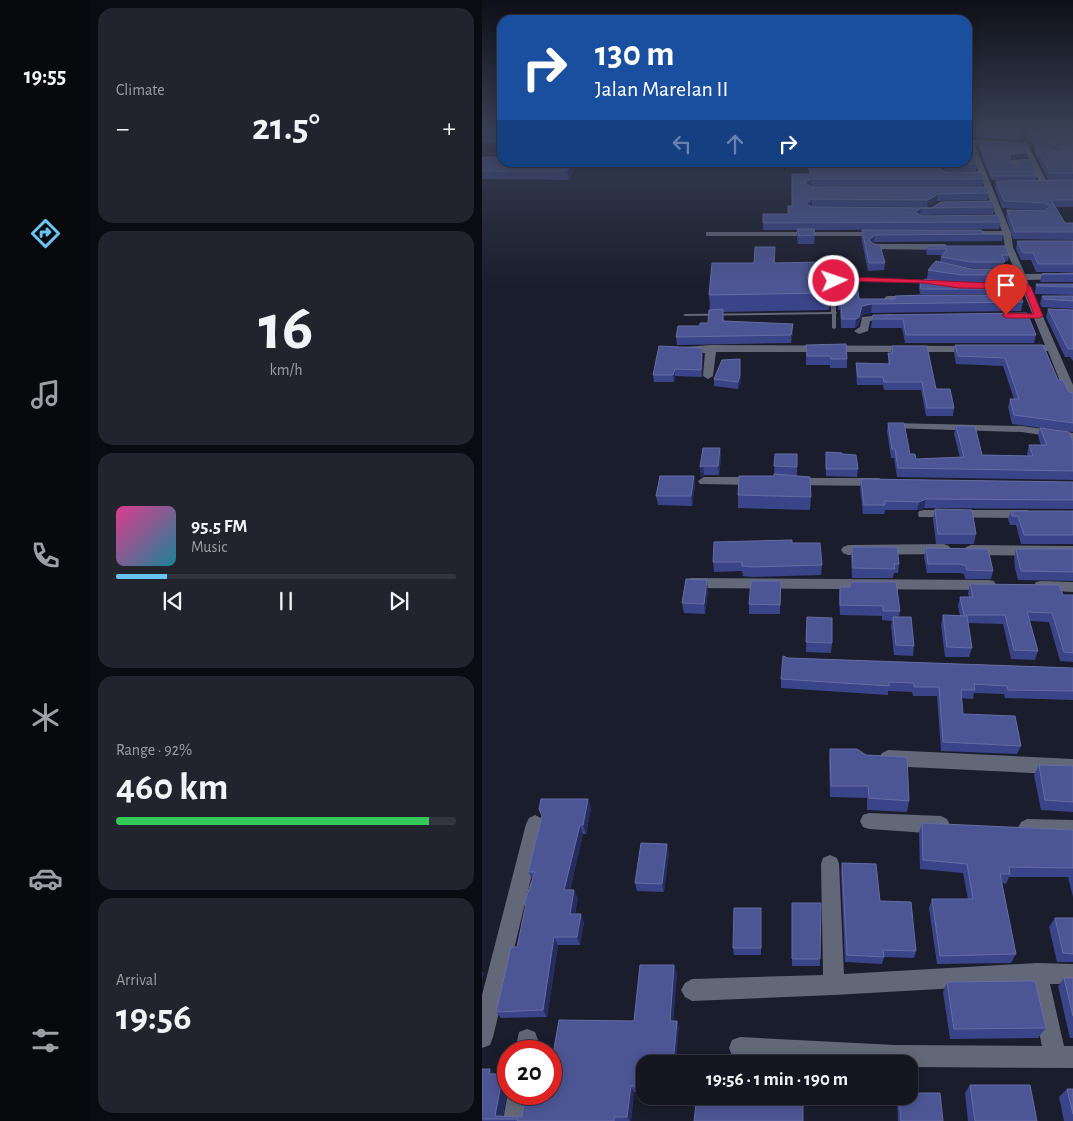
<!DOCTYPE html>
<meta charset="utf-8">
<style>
:root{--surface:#141620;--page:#21232d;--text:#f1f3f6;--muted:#9d9fa5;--line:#33353e;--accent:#68c4f0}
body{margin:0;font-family:"Alegreya Sans",sans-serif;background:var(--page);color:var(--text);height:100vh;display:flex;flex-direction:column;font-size:19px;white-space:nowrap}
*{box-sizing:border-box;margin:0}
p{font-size:16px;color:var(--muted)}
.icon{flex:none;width:28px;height:28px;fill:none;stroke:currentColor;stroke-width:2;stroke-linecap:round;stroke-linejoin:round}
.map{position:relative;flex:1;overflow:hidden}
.panel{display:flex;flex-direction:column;gap:8px;padding:8px;background:#0b0c12;width:392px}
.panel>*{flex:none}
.top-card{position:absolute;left:15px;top:15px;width:475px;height:152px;border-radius:15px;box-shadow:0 2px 12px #0003,0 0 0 1px var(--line);background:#1a4fa0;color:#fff;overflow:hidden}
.speed{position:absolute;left:15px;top:1040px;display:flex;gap:10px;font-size:25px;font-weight:700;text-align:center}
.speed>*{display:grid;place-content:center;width:65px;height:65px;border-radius:50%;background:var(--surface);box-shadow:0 2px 12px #0003,0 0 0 1px var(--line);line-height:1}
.speed .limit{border:8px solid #d22;background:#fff;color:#111}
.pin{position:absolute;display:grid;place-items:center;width:42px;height:42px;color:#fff;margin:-51px -21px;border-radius:50% 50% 50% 0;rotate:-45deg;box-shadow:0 0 5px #0007}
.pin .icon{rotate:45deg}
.me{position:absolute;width:55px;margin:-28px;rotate:87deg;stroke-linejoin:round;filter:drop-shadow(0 0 4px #0008)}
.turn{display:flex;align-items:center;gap:18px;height:105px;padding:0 15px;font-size:22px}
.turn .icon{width:65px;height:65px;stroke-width:2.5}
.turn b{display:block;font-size:35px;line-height:42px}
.lanes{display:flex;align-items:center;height:48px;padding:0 15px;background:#0003;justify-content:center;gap:25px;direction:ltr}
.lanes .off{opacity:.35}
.big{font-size:38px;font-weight:700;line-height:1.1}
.panel .tile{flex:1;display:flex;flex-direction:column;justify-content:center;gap:8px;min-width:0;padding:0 18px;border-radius:15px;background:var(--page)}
.panel .dial{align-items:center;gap:0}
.dial b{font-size:65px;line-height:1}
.song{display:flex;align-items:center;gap:15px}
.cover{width:60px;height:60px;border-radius:8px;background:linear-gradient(135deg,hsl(330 70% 55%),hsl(190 70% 35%))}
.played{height:5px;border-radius:2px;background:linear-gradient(90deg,var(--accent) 15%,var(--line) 15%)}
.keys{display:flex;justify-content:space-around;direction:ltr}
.heat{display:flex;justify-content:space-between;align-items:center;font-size:28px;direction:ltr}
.charge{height:8px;border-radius:4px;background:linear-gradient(90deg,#34c759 92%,var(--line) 0)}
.trip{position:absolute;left:154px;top:1055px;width:282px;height:50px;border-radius:15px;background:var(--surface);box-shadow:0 2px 12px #0003,0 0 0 1px var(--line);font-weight:700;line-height:50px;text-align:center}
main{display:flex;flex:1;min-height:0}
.tabs{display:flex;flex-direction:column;width:90px;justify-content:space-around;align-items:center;background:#08090d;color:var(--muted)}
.tabs .icon{width:35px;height:35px}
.tabs .current{color:var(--accent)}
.tabs b{font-size:22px;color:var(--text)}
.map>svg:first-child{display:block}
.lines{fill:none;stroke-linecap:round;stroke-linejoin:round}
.service{fill:#636879;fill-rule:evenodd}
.minor{fill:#636879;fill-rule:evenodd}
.wall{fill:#3a4488}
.shaded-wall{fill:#252d5e}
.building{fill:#4d5694;stroke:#666da4}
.route{fill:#e11d48;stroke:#92132f}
</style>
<main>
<nav class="tabs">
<b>19:55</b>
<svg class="icon current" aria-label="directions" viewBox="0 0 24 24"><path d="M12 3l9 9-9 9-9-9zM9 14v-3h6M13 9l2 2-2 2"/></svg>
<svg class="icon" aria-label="music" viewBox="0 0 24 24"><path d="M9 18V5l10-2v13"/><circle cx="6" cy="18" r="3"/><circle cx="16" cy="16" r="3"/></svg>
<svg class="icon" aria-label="phone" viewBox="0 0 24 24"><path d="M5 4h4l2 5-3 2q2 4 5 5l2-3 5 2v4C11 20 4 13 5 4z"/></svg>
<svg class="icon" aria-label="climate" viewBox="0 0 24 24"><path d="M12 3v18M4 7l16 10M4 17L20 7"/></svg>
<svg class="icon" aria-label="car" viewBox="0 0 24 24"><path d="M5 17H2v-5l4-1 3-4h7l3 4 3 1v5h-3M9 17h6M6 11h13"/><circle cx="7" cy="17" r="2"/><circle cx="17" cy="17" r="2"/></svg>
<svg class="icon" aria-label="filters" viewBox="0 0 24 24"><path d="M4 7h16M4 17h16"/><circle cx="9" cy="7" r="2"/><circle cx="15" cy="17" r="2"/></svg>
</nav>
<section class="panel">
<div class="tile"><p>Climate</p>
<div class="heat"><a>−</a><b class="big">21.5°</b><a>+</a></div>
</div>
<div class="tile dial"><b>16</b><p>km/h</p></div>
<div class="tile">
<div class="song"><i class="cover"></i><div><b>95.5 FM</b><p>Music</p></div></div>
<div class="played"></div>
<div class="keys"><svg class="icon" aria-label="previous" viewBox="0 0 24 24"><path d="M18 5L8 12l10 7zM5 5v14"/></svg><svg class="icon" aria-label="pause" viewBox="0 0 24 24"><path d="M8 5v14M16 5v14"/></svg><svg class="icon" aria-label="next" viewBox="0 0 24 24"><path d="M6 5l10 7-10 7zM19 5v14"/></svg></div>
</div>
<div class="tile"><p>Range · 92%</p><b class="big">460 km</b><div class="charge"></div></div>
<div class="tile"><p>Arrival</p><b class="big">19:56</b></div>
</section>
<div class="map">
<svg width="591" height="1121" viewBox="0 0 591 1121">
<rect width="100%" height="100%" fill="#1a1d2b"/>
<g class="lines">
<g class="service">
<polygon points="351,279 447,280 449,281 447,282 355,281 354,289 354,312 355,313 354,314 354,328 352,329 350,328 350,314 203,316 201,315 203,314 349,312 349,289"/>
<polygon points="521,285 545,286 547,287 545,288 523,287 521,286"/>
</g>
<g class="minor">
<polygon points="485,133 490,139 545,143 566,184 559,186 549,163 535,163 537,166 533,168 529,166 529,160 547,159 541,146 492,143 529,233 531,247 543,274 591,273 591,279 545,280 591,385 591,402 585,399 566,351 543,351 538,348 543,345 563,345 523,247 521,235 483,235 479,233 483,231 520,231 485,143"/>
<polygon points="224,232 397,232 401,234 397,236 224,236"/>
<polygon points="392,244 463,244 467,247 463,250 389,249 389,245"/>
<polygon points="406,296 430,296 435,299 430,302 403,301 403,297"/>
<polygon points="408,314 411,315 411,319 388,321 386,331 377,334 372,331 378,327 380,317"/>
<polygon points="229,345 489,346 494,349 489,352 234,352 231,376 226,379 221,376 223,353 203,353 198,350 203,347"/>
<polygon points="412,423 540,426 591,433 591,440 540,432 408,428 406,426 408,424"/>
<polygon points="222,477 275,477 281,481 275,485 218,484 216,481"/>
<polygon points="311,478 397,478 403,482 397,486 307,485 305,482"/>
<polygon points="442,510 545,510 551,514 545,518 437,517 436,514 437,511"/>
<polygon points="462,544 467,546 469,549 467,552 462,554 366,555 361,553 359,550 361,547 366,545"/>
<polygon points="489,545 591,546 591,556 489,555 484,553 482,550 484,547"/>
<polygon points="210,578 507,580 512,581 514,585 512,589 507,590 210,588 205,587 203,583 205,579"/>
<polygon points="559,581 591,582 591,592 554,590 552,586 554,582"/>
<polygon points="406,750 591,759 591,775 406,766 400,763 397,758 400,753"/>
<polygon points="387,813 459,816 465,819 468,825 465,831 459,834 387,829 381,827 378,821 381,815"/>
<polygon points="53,815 59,818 62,824 11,1037 8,1045 0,1048 0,995 44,824 47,818"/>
<polygon points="545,819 591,820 591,838 545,837 539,834 536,828 539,822"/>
<polygon points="348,855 355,858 357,864 362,974 555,963 591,964 591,984 568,984 582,1046 591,1046 591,1068 428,1067 428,1064 349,1064 258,1059 250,1056 247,1048 250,1040 258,1037 413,1045 560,1046 547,984 352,995 210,1001 203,997 199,990 203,983 210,979 341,975 339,864 341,858"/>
<polygon points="45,1029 53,1032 56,1040 55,1051 33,1051 37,1032"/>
<polygon points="26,1092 48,1094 45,1121 21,1121"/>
</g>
</g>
<g class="wall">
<rect x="0" y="130" width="20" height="12"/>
<polygon points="485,130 537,130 538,134 536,140 491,137"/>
<polygon points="542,130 591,130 591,180 566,180 552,151 553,145 564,149 547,142"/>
<polygon points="496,141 545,153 544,157 528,159 528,162 555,176 554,180 509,180 495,145"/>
<polygon points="0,157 96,162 86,180 0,179"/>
<polygon points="325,162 354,162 354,166 407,167 406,162 485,162 495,164 494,171 462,171 502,179 500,186 329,186 507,193 506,200 455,201 445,207 330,206 449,208 513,207 511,214 438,215 519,222 517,229 332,230 333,235 332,244 316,244 315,238 315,230 281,230 281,223 306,214 310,206 327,174"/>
<polygon points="591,180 591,207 574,207 583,223 591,223 591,240 531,239 524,217 525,210 562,211 520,208 513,188 514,181"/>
<polygon points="380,230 502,234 521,234 520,241 392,242 391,243 403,263 402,270 386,271 379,237"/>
<polygon points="535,241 591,241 591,272 554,272 549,260 539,260 534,249"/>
<polygon points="445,246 527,255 526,261 522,261 521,268 488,268 463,263 489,269 530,275 528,284 477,283 445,279 446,270 458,262 459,257 460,255 445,255 444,252"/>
<polygon points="293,247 293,263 342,270 348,270 347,310 241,312 242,321 311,332 309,343 195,345 194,337 218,326 226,323 228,310 227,295"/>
<polygon points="591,273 591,282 558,282 560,274"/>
<polygon points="356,277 377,299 413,299 413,296 541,302 539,311 389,313 380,315 376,326 373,328 359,328 358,310 356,310"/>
<polygon points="438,283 478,284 533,289 532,294 438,294 437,288"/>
<polygon points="554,284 591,284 591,295 553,294 553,292"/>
<polygon points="560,296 591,296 591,309 560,307 558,304"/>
<polygon points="566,309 591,310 591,361 588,357 583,357 564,317"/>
<polygon points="391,315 554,335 552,343 423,343 420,328 389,328 390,319"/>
<polygon points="324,345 365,359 365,368 348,368 348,365 324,365"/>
<polygon points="473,345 561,345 576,380 587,392 591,393 591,432 530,424 526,407 528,399 532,399 521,366 474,364 472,353"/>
<polygon points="410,346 454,389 472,408 471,416 444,416 439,390 402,390 401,385 375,385 374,371 374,363 406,364 406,353 409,353"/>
<polygon points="220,348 221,355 220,377 193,376 192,382 172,382 171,375"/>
<polygon points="232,379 259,382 256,389 232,386"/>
<polygon points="406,423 428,454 434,459 478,458 472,434 474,426 500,455 546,456 545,454 547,445 559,445 556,436 558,428 591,442 591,480 415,477 412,458 409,458 405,431"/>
<polygon points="238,448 239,458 237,475 222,475 219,477 218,467"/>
<polygon points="344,452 376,469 375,477 344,476"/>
<polygon points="293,454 315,454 315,476 329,497 328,510 256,508 256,495 292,476"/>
<polygon points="212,476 213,486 210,506 176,505 174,496"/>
<polygon points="379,479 591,482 591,509 442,508 435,510 403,510 402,514 381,514 378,488"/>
<polygon points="453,509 494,534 492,544 454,544 451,519"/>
<polygon points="529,511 591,511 591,544 539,544 534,525 528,525 526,519"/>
<polygon points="310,543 340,565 339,575 270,577 261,576 260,571 232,572 231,562"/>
<polygon points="370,547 417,564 416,573 412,573 411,578 370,578 369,557"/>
<polygon points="444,548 511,571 509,579 483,579 482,574 476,573 445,573 442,557"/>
<polygon points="534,549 591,549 591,581 536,580 533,568 532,558"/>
<polygon points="299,581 298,614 267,614 267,604"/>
<polygon points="368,583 418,611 417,617 432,646 431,656 412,655 409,626 410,621 400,620 400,616 358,615 357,597 358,587 368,587"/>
<polygon points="488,584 581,595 591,595 591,662 578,661 567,622 548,621 556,651 553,660 529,659 521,624 486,623 490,648 487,657 463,657 459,625 461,615 478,616 476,606 478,597 487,597 486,593"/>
<polygon points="226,590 223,614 202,613 200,603"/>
<polygon points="325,617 350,643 349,653 324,652"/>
<polygon points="306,658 591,668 591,700 523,698 522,694 492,693 491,699 479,698 481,714 539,746 535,754 459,751 455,696 431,696 430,692 406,691 406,695 299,688 299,679"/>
<polygon points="348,749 427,801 425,812 385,810 385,798 348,797 347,761"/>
<polygon points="557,765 591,766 591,812 559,810 552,775"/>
<polygon points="106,799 109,808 104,834 101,834 88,890 96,898 93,914 102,922 98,945 76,945 65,1017 19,1018 14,1012 35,947 44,908 42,904 50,879 46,872"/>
<polygon points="440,823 591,830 591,897 586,877 527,877 524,884 520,883 534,954 529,963 455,964 447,908 450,899 486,899 481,873 438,869 437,833"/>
<polygon points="187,852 182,892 155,891 153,883"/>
<polygon points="360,863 398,901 434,951 432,958 402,957 400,964 363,962 359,872"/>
<polygon points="310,911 338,959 338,966 310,966"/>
<polygon points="279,915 279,955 252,955 251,948"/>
<polygon points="573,918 591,918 591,962 575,962 567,927"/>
<polygon points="192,965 195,973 191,1021 195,1021 197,1029 162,1064 162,1092 152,1092 149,1121 0,1121 0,1069 12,1074 26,1074 26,1091 25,1091 21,1116 40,1117 152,1021"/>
<polygon points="582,978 591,978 591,1038 588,1038 576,986"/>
<polygon points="465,982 564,1028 556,1038 468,1039 461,992"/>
<polygon points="488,1085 555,1121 486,1121 483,1093"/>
<polygon points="585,1089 591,1089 591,1121 582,1121 577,1097"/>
<polygon points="416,1096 428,1096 461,1121 416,1121 415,1099"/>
</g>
<g class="shaded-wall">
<polygon points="545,153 544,157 528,159 528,154"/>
<polygon points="90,162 96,162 86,180 85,171"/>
<polygon points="463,164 462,171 457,169"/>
<polygon points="329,179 329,186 323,189 323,182"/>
<polygon points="456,194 455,201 445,207 446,200"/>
<polygon points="330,199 330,206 324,211 324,204"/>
<polygon points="439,208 438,215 433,212"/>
<polygon points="393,235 392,242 386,247 387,240"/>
<polygon points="390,304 389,313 380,315 376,326 373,328 374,319 380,306"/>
<polygon points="311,324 311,332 309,343 309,335"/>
<polygon points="220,348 221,355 220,377 219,370"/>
<polygon points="258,366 259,382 256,389 256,382"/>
<polygon points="193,369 193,376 192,382 191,375"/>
<polygon points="238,448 239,458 237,475 236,466"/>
<polygon points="221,466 222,475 219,477 218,467"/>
<polygon points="212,476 213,486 210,506 209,496"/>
<polygon points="444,499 442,508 435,510 437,502"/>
<polygon points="225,580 226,590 223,614 222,604"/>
<polygon points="106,799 109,808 104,834 101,825"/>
<polygon points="98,825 101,834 86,898 82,890"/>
<polygon points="185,844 187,852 182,892 180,884"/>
<polygon points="92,890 96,898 91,922 88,914"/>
<polygon points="99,914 102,922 98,945 95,937"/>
<polygon points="72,937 76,945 65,1017 61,1010"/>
<polygon points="192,965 195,973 190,1029 188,1021"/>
<polygon points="0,971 2,973 0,981"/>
<polygon points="195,1021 197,1029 194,1064 191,1064"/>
<polygon points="8,1069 15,1076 7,1074"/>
<polygon points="19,1084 25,1091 20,1119 13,1116"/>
<polygon points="149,1086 152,1092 149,1121 148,1121 145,1117"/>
</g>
<g class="building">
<rect x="0" y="130" width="20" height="4"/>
<polygon points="491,130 537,130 538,134 492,131"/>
<polygon points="546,130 591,130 591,173 568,173 553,145 574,152 580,151 581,149 549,135"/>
<polygon points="485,139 495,164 463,164 457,169 463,172 499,172 502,179 329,179 323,182 329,187 505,187 507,193 456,194 446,200 330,199 324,204 330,207 449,208 459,202 510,201 513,207 439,208 433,212 439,216 516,215 519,222 281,223 281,214 306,214 306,206 310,206 310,174 328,174 327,162 354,162 354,166 410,167 409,162 485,162"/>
<polygon points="496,141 541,143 545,153 528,154 528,162 535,165 539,160 549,160 555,176 510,176"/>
<polygon points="20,151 20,162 90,162 85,171 0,171 0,157 16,157"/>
<polygon points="591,180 591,200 569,200 583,223 591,223 591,232 533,232 525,210 563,211 568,206 563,203 522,201 514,181"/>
<polygon points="315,229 332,229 333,235 317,236"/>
<polygon points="380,230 499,230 502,234 521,234 393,235 387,240 392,244 398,245 403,263 387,263"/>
<polygon points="535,241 591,241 591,264 556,264 551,253 541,253"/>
<polygon points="445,246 524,246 527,255 520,255 523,262 489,262 459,257 465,249 446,249"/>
<polygon points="273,247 293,247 292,263 341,262 342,270 348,270 348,293 227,295 230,263 272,263"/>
<polygon points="454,261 489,269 527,269 530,275 479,275 446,270"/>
<polygon points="591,273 591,274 560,274"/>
<polygon points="356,277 374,277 377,299 413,299 413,296 442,295 538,295 541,302 390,304 380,306 377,317 374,319 360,319 359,301 356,301"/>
<polygon points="443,279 478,284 531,284 533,289 439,289 438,283"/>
<polygon points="554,284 591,284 591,287 555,286"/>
<polygon points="560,296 591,296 591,301 562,299"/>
<polygon points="241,309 241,321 311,324 309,335 194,337 196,326 218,326 218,323 226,323 227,310"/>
<polygon points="566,309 591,310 591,349 586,349"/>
<polygon points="545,313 554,335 424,335 421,319 390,319 391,315"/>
<polygon points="364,344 365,359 349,359 348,356 325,356 324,345"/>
<polygon points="473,345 561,345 576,380 581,380 587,392 591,393 591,423 532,415 528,399 537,399 523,358 476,356"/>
<polygon points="177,346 220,348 219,370 193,369 191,375 171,375"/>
<polygon points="410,346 445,346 454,389 468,389 472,408 445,408 440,382 402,382 401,377 376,377 374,363 408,364 406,353 411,353"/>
<polygon points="258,359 258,375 256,382 232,379 240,360"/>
<polygon points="406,423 422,423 428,454 433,454 434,459 482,457 474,426 493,426 500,455 551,456 547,445 565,445 558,428 587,432 591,442 591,471 416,468 413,449 410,449"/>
<polygon points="221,448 238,448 236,466 221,466 218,467"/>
<polygon points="344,452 360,453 360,454 374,455 376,469 344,469"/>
<polygon points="293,454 315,454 315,467 292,466"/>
<polygon points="292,474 328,477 329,497 256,495 257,476 292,476"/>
<polygon points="178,476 212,476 209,496 174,496"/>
<polygon points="379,479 591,482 591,500 444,499 437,502 403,501 403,505 382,505"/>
<polygon points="453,509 490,510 494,534 456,534"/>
<polygon points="529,511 591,511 591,535 542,535 536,516 530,516"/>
<polygon points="310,540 310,543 338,543 340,565 270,567 260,566 260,562 231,562 232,542"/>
<polygon points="370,547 415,547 417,564 412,564 413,569 371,568"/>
<polygon points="444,548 506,549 511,571 485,570 484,566 478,564 446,564"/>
<polygon points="534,549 591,549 591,572 539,571 536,559"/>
<polygon points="204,579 225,580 222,604 200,603"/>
<polygon points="269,581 299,581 298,605 267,604"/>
<polygon points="372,582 414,582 418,611 401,611 401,606 358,605 358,587 368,587 368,583"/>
<polygon points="488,584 577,585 581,595 591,595 591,653 582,652 570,613 545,612 556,651 532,650 523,615 482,615 478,597 491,597"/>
<polygon points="461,615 485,616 490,648 465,647"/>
<polygon points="325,617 350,618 350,643 324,642"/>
<polygon points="411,617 429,617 432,646 414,645"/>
<polygon points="301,656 306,658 591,668 591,691 526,690 525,686 492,684 493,690 479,690 481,714 533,716 539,746 461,742 457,687 432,687 432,683 407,682 407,686 299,679"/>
<polygon points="348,749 375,749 384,755 425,757 427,801 387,798 386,786 349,786"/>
<polygon points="557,765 591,766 591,802 563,800"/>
<polygon points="59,799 106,799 101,825 98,825 82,890 92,890 88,914 99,914 95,937 72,937 61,1010 14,1012 29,947 35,947 44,904 42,904 53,872 46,872 60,816 57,809"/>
<polygon points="440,823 591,830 591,868 527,867 528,874 518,874 534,954 458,956 450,899 491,899 485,864 441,860"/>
<polygon points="159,843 185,844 180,884 153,883"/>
<polygon points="360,863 394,864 398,901 429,902 434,951 401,950 402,957 365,955"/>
<polygon points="310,903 339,903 338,959 310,959"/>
<polygon points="252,908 279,908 279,948 251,948"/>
<polygon points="573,918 591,918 591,954 581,953"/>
<polygon points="158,965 192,965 188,1021 195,1021 191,1064 162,1064 162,1086 149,1086 145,1117 132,1117 132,1121 35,1121 36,1119 0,1119 0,1069 8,1069 7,1074 26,1074 26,1085 19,1084 13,1116 40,1117 43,1094 69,1094 69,1066 77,1020 152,1021"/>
<polygon points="582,978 591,978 591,1016"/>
<polygon points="553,981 564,1028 472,1029 465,982"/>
<polygon points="488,1085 548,1085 555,1121 493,1121"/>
<polygon points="585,1089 591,1089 591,1114"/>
<polygon points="428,1093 458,1093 461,1121 419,1121 417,1096 428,1096"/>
<polygon points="215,1096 321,1096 321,1121 212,1121"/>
</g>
<linearGradient id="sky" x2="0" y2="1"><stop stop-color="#0e1018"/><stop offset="0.45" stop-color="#384055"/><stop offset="1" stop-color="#384055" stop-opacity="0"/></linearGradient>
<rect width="591" height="287" fill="url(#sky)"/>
<path class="route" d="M358 277C420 278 482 283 545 284L549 287 561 316 557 318H524L520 315 524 313 552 314 542 289 477 288 442 283 358 281 352 283 348 281Z"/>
</svg>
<div class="speed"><div class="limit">20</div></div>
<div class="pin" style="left:524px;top:315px;background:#d93025"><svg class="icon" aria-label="arrive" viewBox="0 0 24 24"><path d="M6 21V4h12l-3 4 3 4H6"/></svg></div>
<svg class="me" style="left:352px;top:281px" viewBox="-20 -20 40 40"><circle r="17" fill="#e11d48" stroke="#fff" stroke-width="3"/><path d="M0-11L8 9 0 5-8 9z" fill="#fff"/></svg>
<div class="trip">19:56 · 1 min · 190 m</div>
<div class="top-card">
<div class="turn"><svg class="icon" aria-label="right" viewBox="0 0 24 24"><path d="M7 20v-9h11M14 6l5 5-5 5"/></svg><div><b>130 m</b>Jalan Marelan II</div></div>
<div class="lanes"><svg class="icon off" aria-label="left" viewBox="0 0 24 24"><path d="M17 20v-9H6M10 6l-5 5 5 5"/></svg><svg class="icon off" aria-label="ahead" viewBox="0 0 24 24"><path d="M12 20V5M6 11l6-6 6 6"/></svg><svg class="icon" aria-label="right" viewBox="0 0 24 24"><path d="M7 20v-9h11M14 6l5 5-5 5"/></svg></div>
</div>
</div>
</main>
